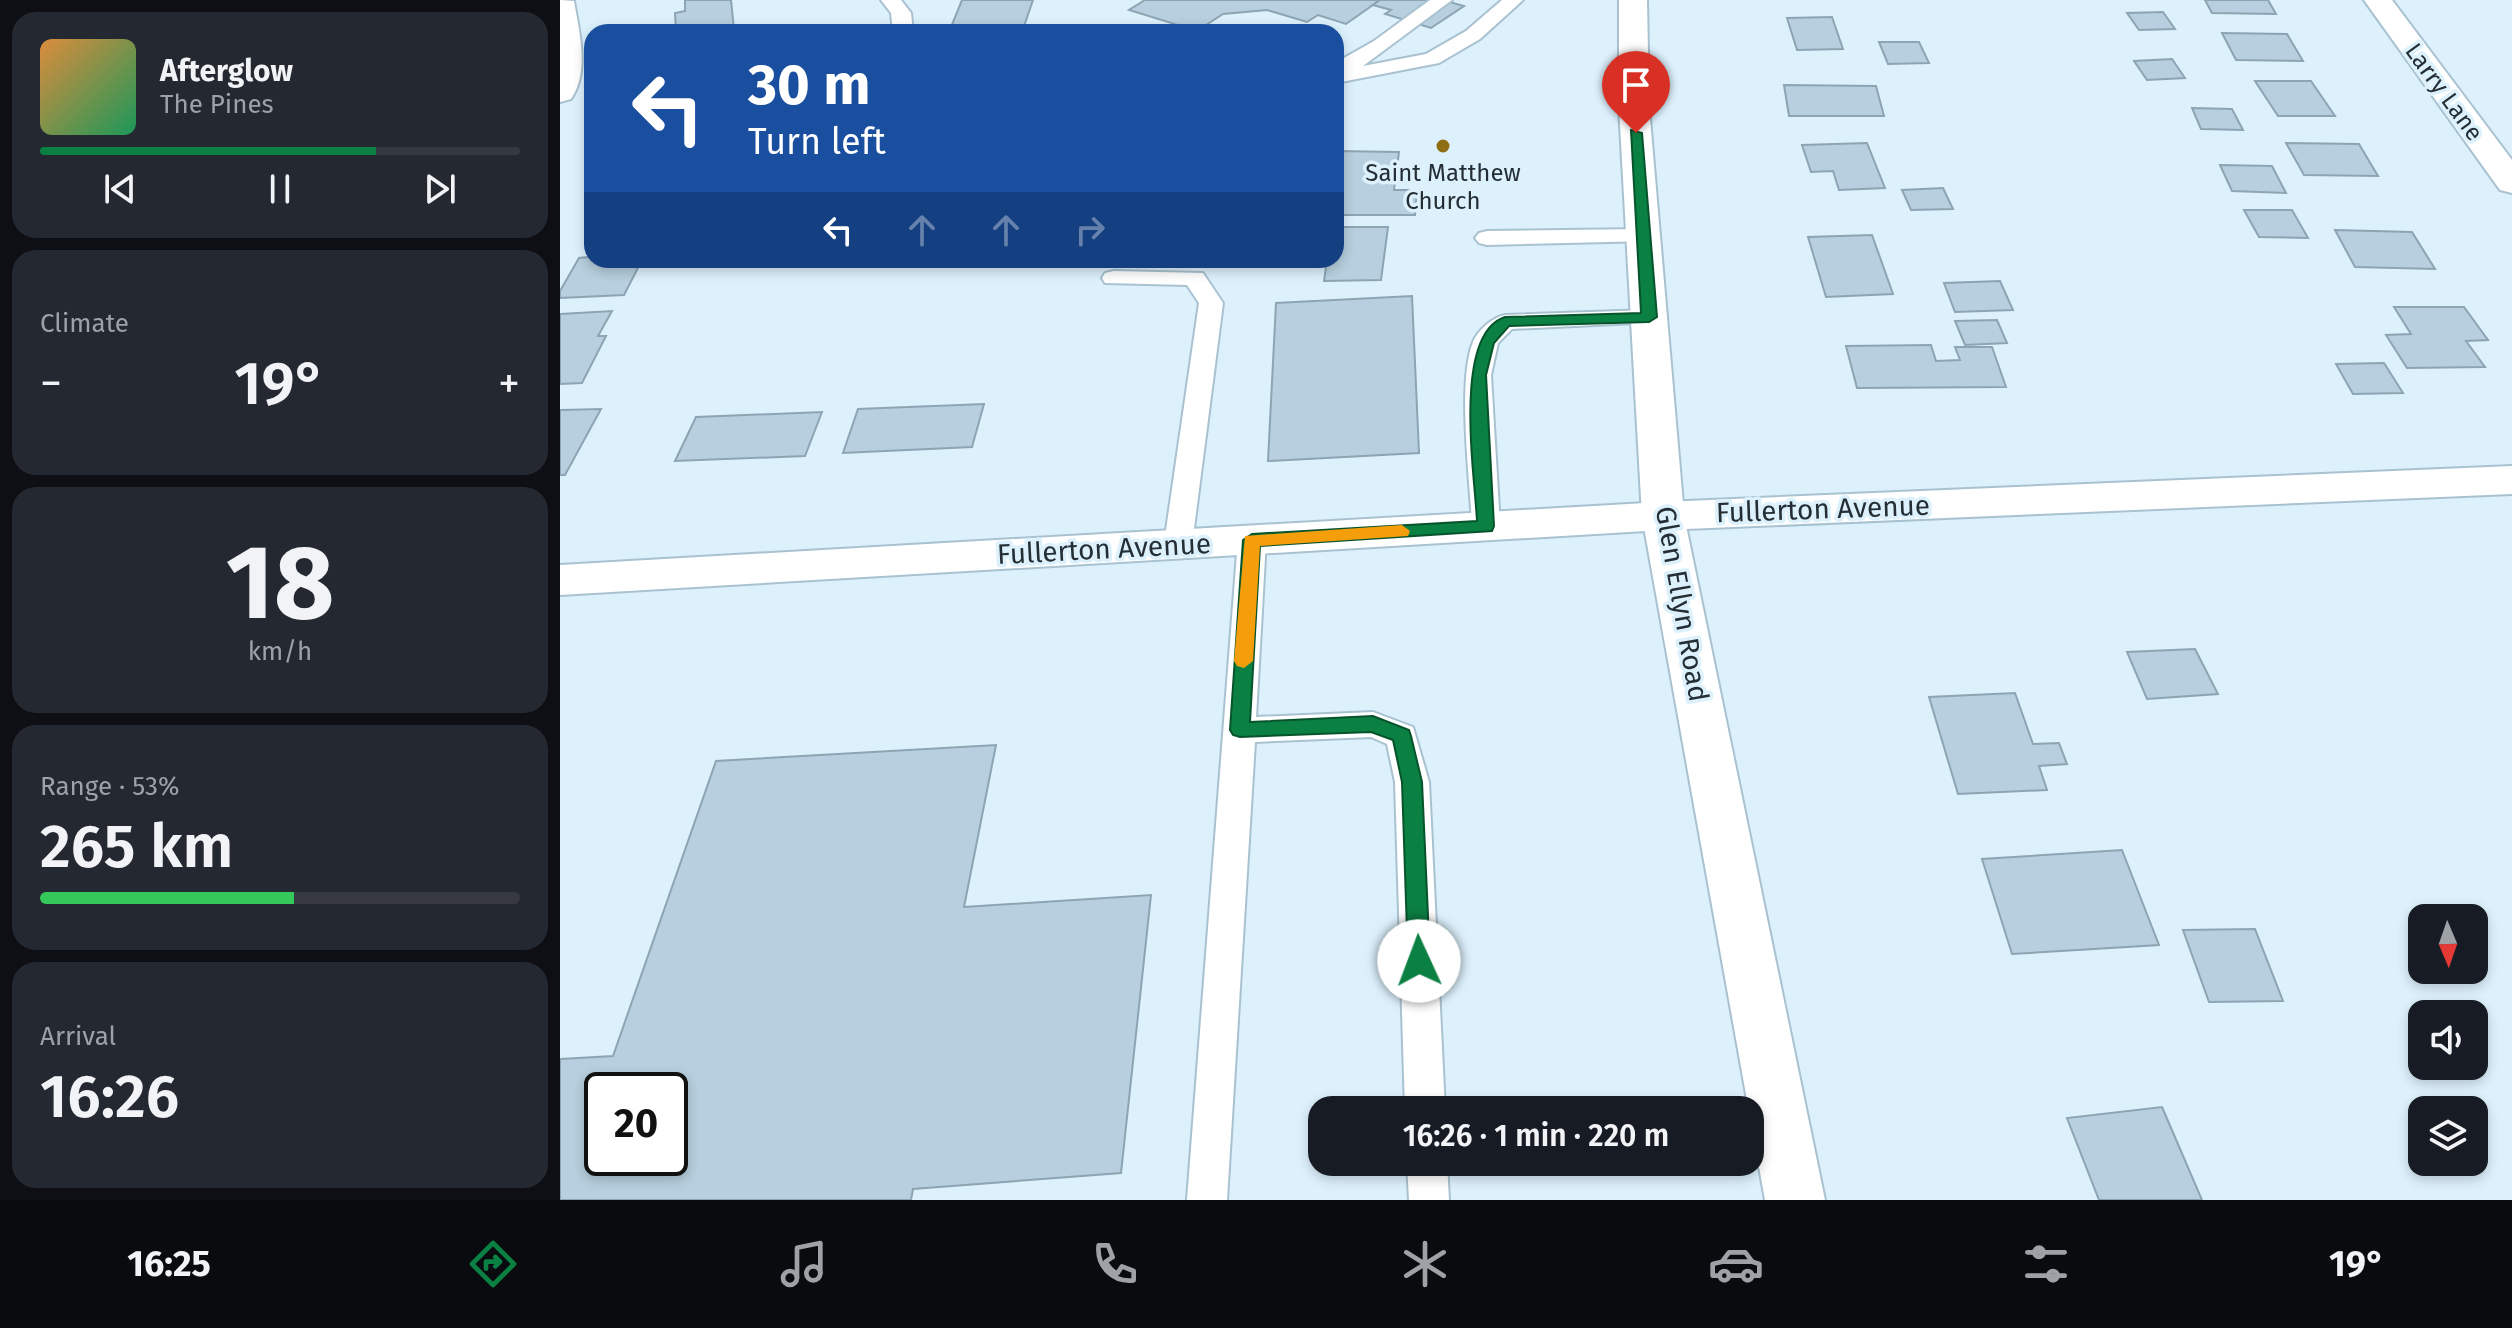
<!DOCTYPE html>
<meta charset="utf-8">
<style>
:root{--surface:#171b24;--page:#242831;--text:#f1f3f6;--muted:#9ea1a6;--line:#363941;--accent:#0b8043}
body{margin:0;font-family:"Fira Sans",sans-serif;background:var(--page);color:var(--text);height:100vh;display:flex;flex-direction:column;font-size:30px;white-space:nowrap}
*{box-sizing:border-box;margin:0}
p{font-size:26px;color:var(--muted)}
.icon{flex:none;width:44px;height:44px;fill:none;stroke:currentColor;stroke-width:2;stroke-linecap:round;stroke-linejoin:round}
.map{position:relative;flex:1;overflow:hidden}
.sheet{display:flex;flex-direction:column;gap:12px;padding:12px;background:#0d0f14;width:560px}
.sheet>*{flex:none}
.banner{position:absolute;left:24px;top:24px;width:760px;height:244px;border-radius:24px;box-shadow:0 4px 12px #0003;background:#1a4fa0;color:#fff;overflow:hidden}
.needle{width:52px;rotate:178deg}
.controls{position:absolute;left:1848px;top:904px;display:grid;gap:16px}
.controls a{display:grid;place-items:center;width:80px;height:80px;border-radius:16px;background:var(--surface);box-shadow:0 4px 12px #0003;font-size:40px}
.speed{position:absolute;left:24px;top:1072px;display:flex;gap:16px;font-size:40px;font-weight:700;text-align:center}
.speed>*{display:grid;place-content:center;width:104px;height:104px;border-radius:50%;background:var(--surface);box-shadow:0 4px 12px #0003;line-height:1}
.speed .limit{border:4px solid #111;border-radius:12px;background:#fff;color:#111}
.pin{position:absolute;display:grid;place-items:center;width:68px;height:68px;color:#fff;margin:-82px -34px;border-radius:50% 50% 50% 0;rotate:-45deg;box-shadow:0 0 8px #0007}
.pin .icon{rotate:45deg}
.me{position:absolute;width:88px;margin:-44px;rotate:358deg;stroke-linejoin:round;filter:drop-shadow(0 0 6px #0008)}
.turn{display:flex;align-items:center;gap:28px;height:168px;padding:0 32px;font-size:36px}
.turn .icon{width:104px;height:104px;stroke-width:2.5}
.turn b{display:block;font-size:56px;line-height:68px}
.lanes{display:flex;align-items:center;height:76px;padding:0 32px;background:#0003;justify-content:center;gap:40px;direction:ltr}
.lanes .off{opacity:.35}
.big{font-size:60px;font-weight:600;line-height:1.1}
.sheet .tile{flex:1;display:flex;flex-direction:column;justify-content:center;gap:12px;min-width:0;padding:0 28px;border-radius:24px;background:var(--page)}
.sheet .dial{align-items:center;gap:0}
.dial b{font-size:104px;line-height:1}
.song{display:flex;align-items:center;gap:24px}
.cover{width:96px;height:96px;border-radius:12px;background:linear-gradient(135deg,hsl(30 70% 55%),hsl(150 70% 35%))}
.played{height:8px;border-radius:4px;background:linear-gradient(90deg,var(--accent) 70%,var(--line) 70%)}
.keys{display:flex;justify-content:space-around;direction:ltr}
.heat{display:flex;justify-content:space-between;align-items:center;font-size:44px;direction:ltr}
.charge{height:12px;border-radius:6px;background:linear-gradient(90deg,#34c759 53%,var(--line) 0)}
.trip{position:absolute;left:748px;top:1096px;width:456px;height:80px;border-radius:24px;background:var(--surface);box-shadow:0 4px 12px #0003;font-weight:600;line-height:80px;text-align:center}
.tabs{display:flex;height:128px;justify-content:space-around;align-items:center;background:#090b0e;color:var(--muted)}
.tabs .icon{width:56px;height:56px}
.tabs .selected{color:var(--accent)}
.tabs b{font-size:36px;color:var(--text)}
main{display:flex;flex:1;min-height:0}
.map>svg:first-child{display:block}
.building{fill:#b7cfde;stroke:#8da4b3;stroke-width:2;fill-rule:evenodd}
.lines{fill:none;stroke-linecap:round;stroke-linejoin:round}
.service-casing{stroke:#a9c2d1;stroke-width:4}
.minor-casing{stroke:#a9c2d1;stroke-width:4}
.tertiary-casing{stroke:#a9c2d1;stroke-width:4}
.service{fill:#fff;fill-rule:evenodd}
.minor{fill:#fff;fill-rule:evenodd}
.tertiary{fill:#fff;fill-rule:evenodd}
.route{fill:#0b8043;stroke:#07532c;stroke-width:2}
.slow{fill:#f59e0b}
.poi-dot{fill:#906e13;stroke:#ddf1fd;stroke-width:3}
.labels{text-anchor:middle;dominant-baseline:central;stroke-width:7;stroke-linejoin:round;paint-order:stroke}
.far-street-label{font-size:24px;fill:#242e34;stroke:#ddf1fd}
.far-poi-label{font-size:24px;fill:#242e34;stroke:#ddf1fd}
.street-label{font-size:28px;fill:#242e34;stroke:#ddf1fd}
</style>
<main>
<section class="sheet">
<div class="tile">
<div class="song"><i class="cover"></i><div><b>Afterglow</b><p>The Pines</p></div></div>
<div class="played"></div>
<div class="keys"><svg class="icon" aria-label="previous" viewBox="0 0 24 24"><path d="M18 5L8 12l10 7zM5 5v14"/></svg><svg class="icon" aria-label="pause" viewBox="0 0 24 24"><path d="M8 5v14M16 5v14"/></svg><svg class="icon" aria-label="next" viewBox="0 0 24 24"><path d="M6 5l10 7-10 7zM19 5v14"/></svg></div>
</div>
<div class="tile"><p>Climate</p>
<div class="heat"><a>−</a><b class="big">19°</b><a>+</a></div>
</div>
<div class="tile dial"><b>18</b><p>km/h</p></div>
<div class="tile"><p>Range · 53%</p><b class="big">265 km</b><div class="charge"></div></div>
<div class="tile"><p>Arrival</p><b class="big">16:26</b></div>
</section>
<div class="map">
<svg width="1952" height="1200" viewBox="0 0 1952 1200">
<rect width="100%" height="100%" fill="#ddf1fd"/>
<g class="building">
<polygon points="125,0 171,0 174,29 116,32 115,13 125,11"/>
<polygon points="402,0 473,0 462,32 389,32"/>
<polygon points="585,0 820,0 786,24 758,15 747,22 707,10 663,14 637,31 569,10"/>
<polygon points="820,0 883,0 904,6 871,28 825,14 831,10 813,5"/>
<polygon points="1645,0 1708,0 1716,14 1652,13"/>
<polygon points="1603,12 1615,29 1579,30 1567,13"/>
<polygon points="1272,17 1283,49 1237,50 1227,18"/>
<polygon points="1662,33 1727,34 1743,61 1676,60"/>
<polygon points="1319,42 1359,42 1369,63 1328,64"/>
<polygon points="1612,59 1625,78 1587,80 1574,61"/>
<polygon points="1695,81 1751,81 1775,116 1718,116"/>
<polygon points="1224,85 1316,86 1324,116 1229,116"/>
<polygon points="1632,108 1672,109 1683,130 1641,129"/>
<polygon points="1307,143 1325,188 1279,190 1273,171 1251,172 1242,145"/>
<polygon points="1726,143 1799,144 1818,176 1744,175"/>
<polygon points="776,151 839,152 834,190 857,190 855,215 776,215"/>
<polygon points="1660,165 1712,166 1726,193 1672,191"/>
<polygon points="1383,188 1393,209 1351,210 1342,190"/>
<polygon points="1684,210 1732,210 1748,238 1699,237"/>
<polygon points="776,227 828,227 821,280 764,281 767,260 776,260"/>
<polygon points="1775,230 1852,232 1875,269 1795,267"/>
<polygon points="1312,235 1333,294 1266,297 1248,237"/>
<polygon points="32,250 32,260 82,260 64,295 0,298 0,291 19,258 28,257"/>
<polygon points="1440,281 1453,310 1395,312 1384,283"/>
<polygon points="852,296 859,453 708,461 716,303"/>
<polygon points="1834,307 1904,307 1928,340 1906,341 1925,367 1847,368 1826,335 1851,334"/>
<polygon points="52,311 38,336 46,336 22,383 0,384 0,314"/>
<polygon points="1437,320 1447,343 1405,345 1395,321"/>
<polygon points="1371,345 1376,361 1400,360 1395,347 1432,347 1446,387 1297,388 1286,346"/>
<polygon points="1824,363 1843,393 1793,394 1776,364"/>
<polygon points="424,404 412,447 283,453 298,409"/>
<polygon points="41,409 5,475 0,475 0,410"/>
<polygon points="262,412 245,456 115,461 136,417"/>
<polygon points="1635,649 1658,694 1587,699 1567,652"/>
<polygon points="1455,693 1473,744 1499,743 1507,764 1479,766 1487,790 1398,794 1369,697"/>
<path d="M436 745 404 907 591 895 561 1173 353 1189 351 1200H0V1059L53 1056 156 761ZM42 1090H110V1158H42Z"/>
<polygon points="1562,850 1599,945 1452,954 1422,859"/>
<polygon points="1695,929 1723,1001 1649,1002 1623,930"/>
<polygon points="1602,1107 1642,1200 1539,1200 1507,1118"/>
</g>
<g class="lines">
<defs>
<g id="service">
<polygon points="321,0 341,0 351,13 353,32 333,32 331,13"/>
<polygon points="870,0 892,0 803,66 866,54 906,31 942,0 963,0 920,39 879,63 776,83 776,71 784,69 781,62 784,58 814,41"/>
<polygon points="1083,229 1091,231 1095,236 1091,241 927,245 919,243 915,238 919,233 927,231"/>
<polygon points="554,271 643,273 663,303 632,544 628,551 618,554 608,551 604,544 639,303 627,285 545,283 542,278 545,273"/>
<path d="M1089 310 1098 312 1101 317 1098 322 952 329 938 343 931 375 940 526 936 533 926 536 916 533 912 526C910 480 897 381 913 342 918 330 933 317 945 315Z"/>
<polygon points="692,530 702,533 706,540 696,717 813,712 853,727 869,782 885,1110 845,1110 835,782 827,744 811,737 695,742 667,1200 627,1200 678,540 682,533"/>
<polygon points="847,1162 887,1162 889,1200 849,1200"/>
</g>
<g id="minor">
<path d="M0 0 14 1C19 31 30 72 11 99L0 102Z"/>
<polygon points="1804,0 1832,0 1952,160 1952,193 1940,190"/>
<polygon points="1952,466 1952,494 1103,530 0,595 0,565 1103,502"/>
</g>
<polygon id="tertiary" points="1059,0 1087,0 1089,107 1124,516 1265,1200 1205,1200 1082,516 1059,107"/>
</defs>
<use href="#service" class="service-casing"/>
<use href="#minor" class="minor-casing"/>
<use href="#tertiary" class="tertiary-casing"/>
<use href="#service" class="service"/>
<use href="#minor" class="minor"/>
<use href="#tertiary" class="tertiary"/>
</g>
<path class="route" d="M1071 130 1082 133 1097 317 1089 322 949 326 934 343 926 375 934 526 932 531 700 546 690 722 813 716 849 730 851 736 862 782 870 961 867 968 859 970 852 968 848 961 842 782 833 740 811 732 680 737 673 735 670 730 683 540 692 534 917 521C915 476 892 334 945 317L1081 313Z"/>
<polygon class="slow" points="842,525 850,531 848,536 700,546 693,661 684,668 677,666 674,661 685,536"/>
<circle class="poi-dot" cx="883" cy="146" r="8"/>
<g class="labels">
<g class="far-street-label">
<text transform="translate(1884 92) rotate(54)">Larry Lane</text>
</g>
<g class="far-poi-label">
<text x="883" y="173">Saint Matthew<tspan x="883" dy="28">Church</tspan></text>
</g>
<g class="street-label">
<text transform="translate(1263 509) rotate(-2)">Fullerton Avenue</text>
<text transform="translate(544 549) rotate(-3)">Fullerton Avenue</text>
<text transform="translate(1122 604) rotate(80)">Glen Ellyn Road</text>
</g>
</g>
</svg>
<div class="controls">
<a><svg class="needle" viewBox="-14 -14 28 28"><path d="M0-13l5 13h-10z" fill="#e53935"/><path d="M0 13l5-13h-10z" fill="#9ea1a6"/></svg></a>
<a><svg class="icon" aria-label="sound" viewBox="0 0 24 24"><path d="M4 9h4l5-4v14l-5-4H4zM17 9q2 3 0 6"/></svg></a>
<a><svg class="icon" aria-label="layers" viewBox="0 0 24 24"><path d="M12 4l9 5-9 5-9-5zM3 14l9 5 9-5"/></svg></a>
</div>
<div class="speed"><div class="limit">20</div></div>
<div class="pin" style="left:1076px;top:133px;background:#d93025"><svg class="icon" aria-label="arrive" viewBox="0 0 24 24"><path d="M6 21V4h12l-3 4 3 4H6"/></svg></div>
<svg class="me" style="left:859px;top:961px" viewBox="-20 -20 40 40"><circle r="19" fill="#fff"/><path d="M0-13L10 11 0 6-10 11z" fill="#0b8043"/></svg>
<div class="trip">16:26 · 1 min · 220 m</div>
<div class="banner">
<div class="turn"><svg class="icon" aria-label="left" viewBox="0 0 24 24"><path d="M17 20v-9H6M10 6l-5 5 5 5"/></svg><div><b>30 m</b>Turn left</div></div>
<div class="lanes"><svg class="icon" aria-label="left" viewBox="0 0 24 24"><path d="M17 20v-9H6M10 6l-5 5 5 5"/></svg><svg class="icon off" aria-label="ahead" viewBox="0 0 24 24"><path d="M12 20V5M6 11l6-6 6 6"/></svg><svg class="icon off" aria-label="ahead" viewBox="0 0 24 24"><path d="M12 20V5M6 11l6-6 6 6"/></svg><svg class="icon off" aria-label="right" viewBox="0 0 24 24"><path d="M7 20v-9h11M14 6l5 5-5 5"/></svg></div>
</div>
</div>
</main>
<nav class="tabs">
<b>16:25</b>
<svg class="icon selected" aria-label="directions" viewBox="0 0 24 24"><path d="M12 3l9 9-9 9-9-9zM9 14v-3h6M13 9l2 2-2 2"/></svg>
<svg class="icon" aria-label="music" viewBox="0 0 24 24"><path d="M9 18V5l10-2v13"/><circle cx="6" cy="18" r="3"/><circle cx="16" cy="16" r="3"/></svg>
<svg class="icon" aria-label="phone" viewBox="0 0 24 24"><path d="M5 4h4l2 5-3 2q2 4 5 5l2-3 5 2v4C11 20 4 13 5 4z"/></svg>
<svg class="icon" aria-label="climate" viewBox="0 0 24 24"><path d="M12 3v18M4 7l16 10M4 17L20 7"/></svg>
<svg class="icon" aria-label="car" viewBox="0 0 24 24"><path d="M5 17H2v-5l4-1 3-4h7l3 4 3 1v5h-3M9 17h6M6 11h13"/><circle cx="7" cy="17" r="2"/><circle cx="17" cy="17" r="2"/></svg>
<svg class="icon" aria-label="filters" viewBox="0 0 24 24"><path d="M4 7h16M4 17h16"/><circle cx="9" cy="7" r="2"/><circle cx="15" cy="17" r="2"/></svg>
<b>19°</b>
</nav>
